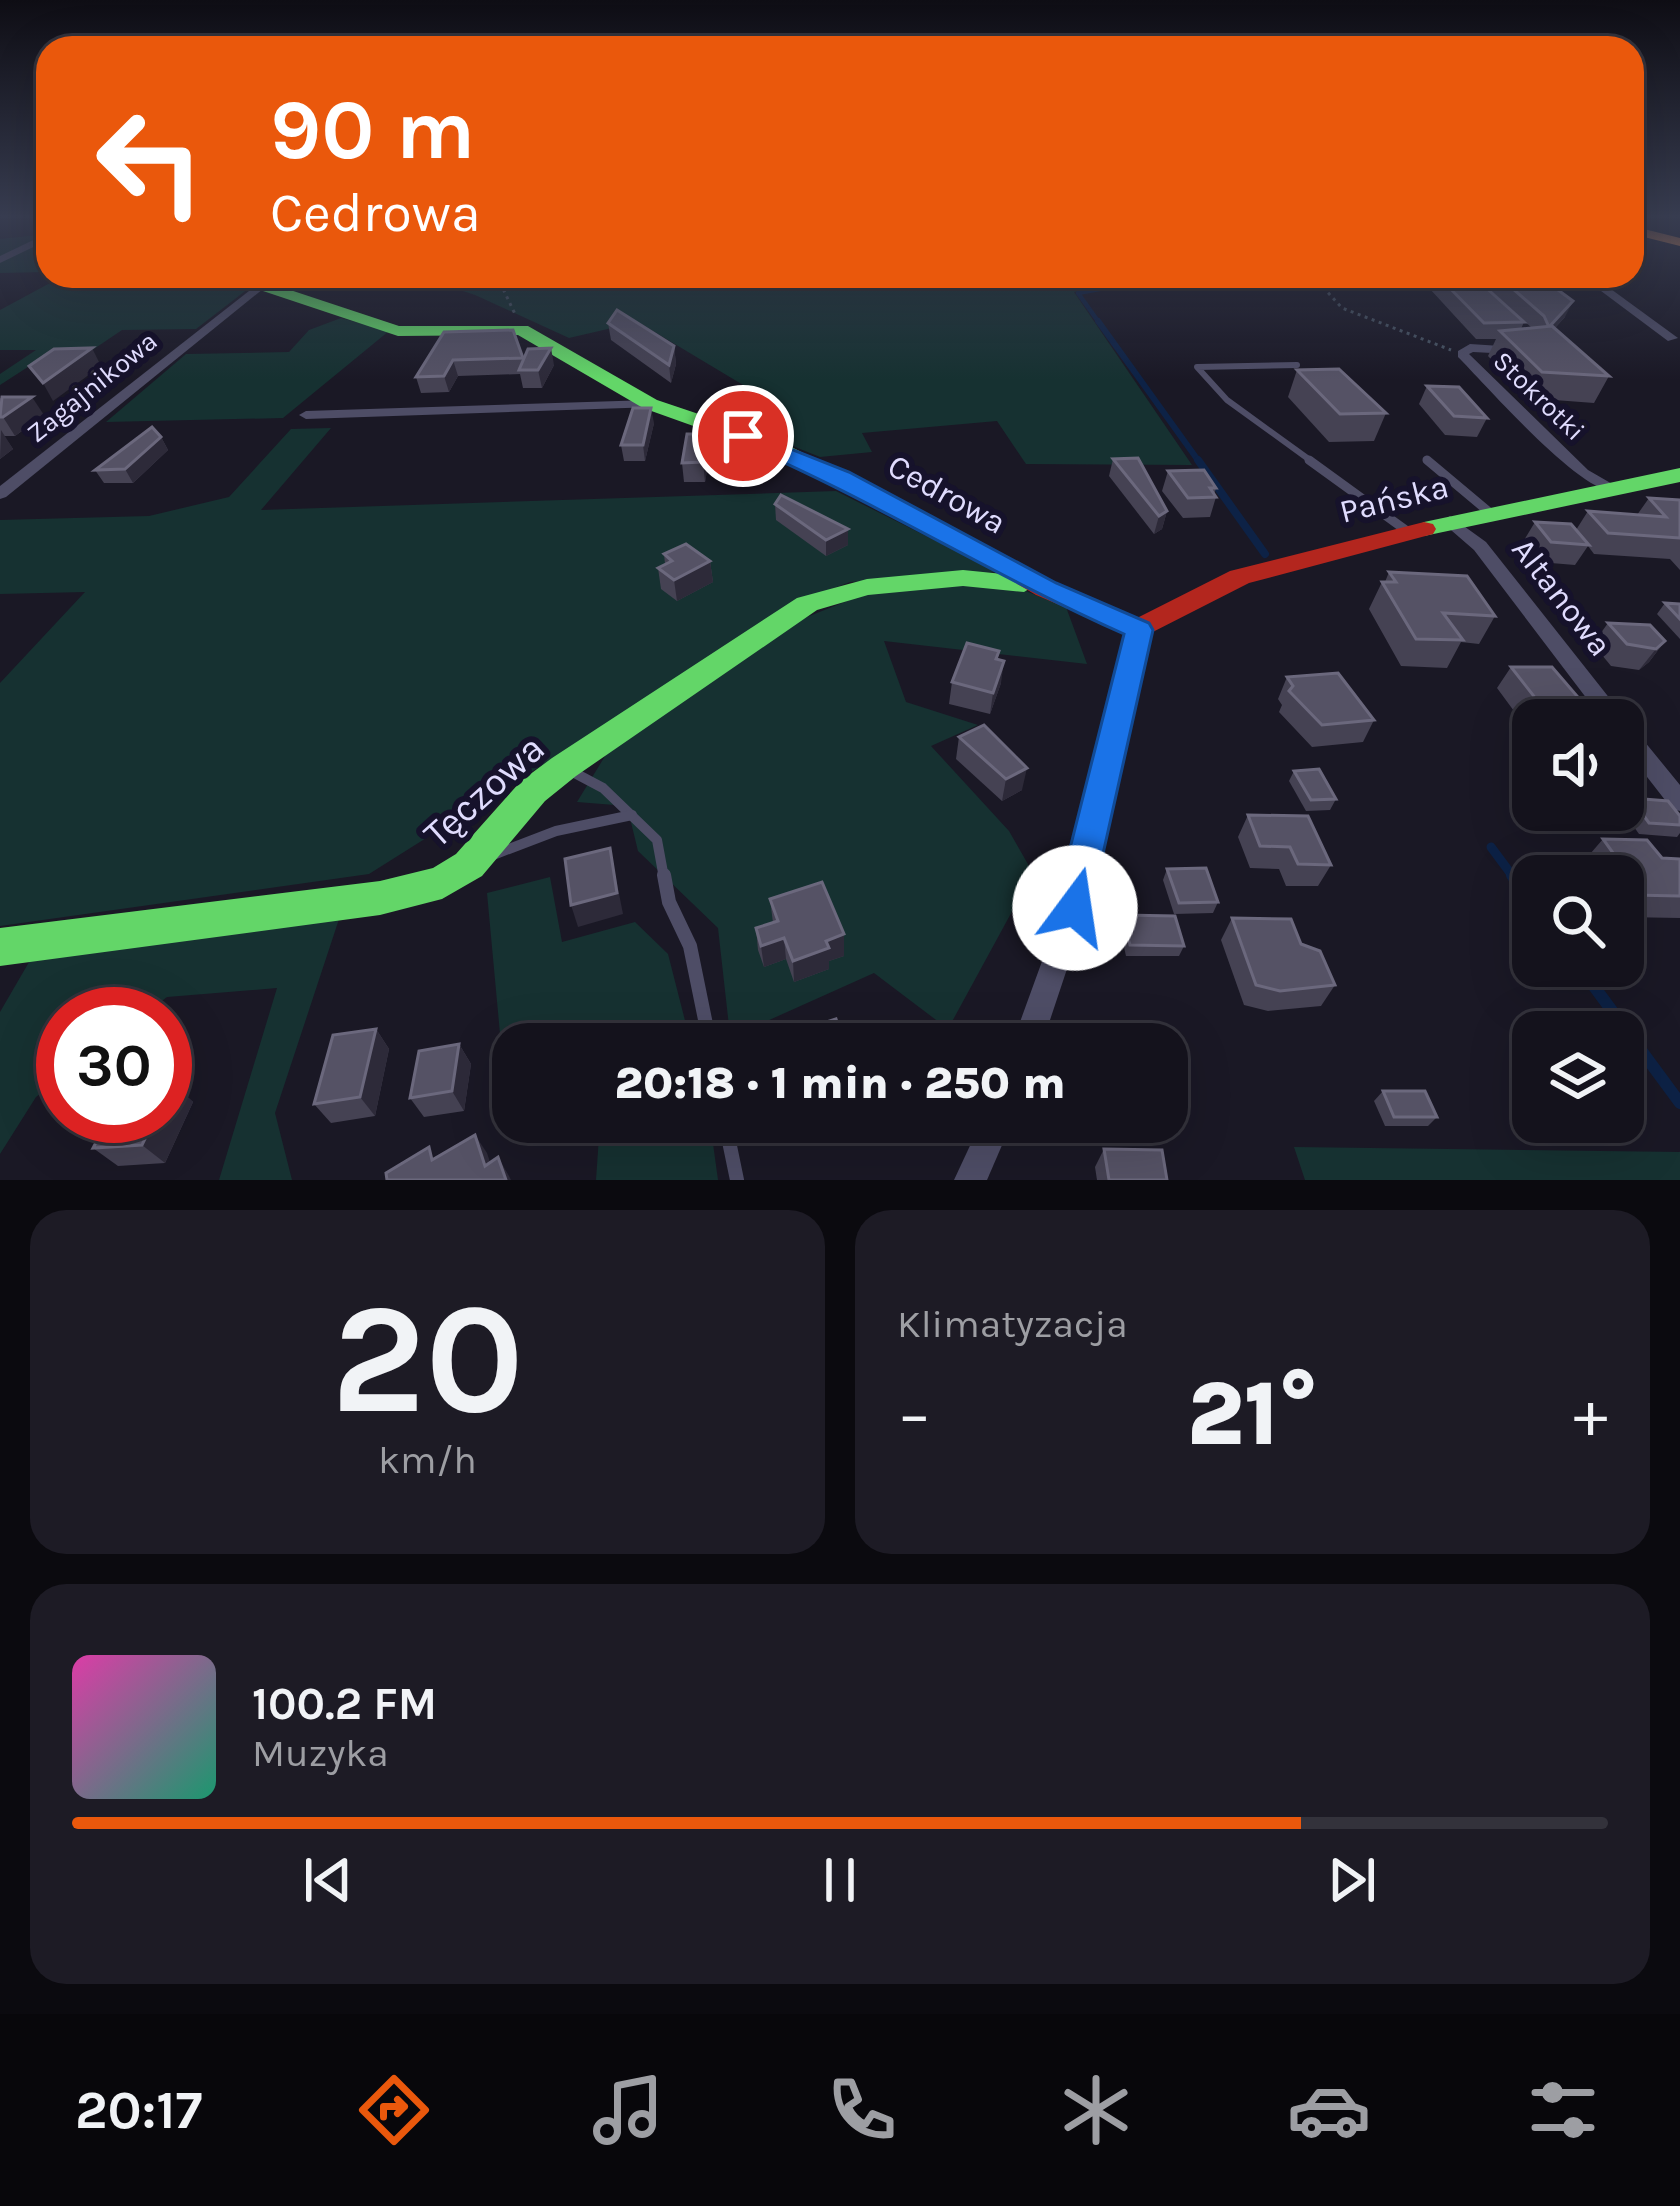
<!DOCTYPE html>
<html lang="pl">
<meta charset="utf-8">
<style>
:root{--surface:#14121c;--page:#1d1b25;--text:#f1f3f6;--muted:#9d9ea3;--line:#33323b;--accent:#ea580c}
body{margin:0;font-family:Karla,sans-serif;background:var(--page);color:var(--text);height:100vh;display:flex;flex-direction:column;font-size:45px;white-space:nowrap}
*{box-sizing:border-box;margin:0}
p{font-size:39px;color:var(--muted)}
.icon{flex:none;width:66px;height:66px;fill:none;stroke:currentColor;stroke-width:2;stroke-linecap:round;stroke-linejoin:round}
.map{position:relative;height:1180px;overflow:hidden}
.panel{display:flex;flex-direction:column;gap:30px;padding:30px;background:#0b0a0f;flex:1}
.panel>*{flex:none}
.hud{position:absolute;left:36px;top:36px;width:1608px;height:252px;border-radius:36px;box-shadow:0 12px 48px #0002,0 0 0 3px var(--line);background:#ea580c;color:#fff;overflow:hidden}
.fabs{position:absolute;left:1512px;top:699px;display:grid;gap:24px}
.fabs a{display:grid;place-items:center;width:132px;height:132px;border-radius:24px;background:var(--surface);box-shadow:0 12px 48px #0002,0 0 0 3px var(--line);font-size:60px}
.speed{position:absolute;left:36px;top:987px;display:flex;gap:24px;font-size:60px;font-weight:700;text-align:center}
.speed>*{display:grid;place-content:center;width:156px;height:156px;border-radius:50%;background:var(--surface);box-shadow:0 12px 48px #0002,0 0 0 3px var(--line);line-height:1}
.speed .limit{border:18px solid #d22;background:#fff;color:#111}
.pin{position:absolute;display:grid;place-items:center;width:102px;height:102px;color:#fff;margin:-51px;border:6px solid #fff;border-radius:50%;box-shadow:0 3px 12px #0007}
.me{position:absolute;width:132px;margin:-66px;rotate:14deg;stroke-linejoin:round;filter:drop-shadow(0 0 9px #0008)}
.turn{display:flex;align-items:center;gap:42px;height:252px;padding:0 36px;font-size:54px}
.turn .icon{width:156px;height:156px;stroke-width:2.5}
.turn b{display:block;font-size:84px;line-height:102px}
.big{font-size:90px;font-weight:800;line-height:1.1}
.panel .widget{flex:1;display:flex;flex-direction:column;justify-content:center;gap:18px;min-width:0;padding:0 42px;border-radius:36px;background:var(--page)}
.panel .dial{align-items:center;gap:0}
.dial b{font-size:156px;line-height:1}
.song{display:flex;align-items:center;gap:36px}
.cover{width:144px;height:144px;border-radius:18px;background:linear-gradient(135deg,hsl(320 70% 55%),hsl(160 70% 35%))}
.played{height:12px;border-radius:6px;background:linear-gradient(90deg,var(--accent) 80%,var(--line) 80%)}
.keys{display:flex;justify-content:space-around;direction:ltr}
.heat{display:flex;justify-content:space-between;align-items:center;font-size:66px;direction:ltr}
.panel .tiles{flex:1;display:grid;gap:30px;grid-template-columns:1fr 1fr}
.widget:last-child{grid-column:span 2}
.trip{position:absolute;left:492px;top:1023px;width:696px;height:120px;border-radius:36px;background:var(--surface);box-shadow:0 12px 48px #0002,0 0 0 3px var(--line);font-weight:800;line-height:120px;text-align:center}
.tab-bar{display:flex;height:192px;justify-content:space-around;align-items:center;background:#08070b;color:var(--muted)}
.tab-bar .icon{width:84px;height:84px}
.tab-bar .current{color:var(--accent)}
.tab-bar b{font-size:54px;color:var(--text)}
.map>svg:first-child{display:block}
.green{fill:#163131}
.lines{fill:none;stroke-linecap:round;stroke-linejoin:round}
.stream-far4{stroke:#0d2246;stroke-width:4.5}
.stream-far3{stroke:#0d2246;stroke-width:6}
.stream-far2{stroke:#0d2246;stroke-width:8}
.stream-far1{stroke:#0d2246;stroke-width:9}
.stream{stroke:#0d2246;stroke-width:12}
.path{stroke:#485463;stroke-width:3;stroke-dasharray:3 4.5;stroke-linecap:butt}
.lane-far3{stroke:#4e4d66;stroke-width:6}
.lane-far2{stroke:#4e4d66;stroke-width:9}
.lane-far1{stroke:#4e4d66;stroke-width:10}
.lane{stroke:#4e4d66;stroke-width:14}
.street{fill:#4e4d66;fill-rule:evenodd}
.fast{fill:#63d668;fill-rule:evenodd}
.slow{fill:#ff974d;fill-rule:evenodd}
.jam{fill:#b3261e;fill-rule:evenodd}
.wall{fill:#454253}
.shaded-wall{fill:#2d2a39}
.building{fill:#555265;stroke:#6b687d;stroke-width:3}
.route{fill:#1a73e8;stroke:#114b97;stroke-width:3}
.labels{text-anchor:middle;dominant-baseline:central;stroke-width:12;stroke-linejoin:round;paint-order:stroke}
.far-street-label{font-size:27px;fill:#e0dcfe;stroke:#16122b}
.street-label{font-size:33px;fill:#e0dcfe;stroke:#16122b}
.near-street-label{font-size:39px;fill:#e0dcfe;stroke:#16122b}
</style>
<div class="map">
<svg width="1680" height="1180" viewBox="0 0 1680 1180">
<rect width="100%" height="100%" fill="#1a1825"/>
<g class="green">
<polygon points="48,234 48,272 0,273 0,239"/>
<polygon points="63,276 163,276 150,286 253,285 196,329 122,330 88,353 48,354 0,385 0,374 36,350 0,350 0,310"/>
<polygon points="417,276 1193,276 1201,285 1119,283 1074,292 1192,465 1026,464 997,421 862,433 872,452 820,457 720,417 765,398 638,322 569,338 475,295"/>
<polygon points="341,318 389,331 283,418 106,422 186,354 289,352 309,330"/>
<polygon points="331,428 261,510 836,491 998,572 850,582 808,598 369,874 0,926 0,683 85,592 0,594 0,520 149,516 229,497 291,429"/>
<polygon points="1003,582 1066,607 1087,664 884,641 906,702 978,725 931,746 1009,831 1033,873 948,1029 874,973 767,1021 753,1044 731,1044 718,928 638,851 627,806 577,802 613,743 802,619 892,583"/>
<polygon points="550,877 562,942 635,922 668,954 691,1044 513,1044 513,1119 508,1120 487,893"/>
<polygon points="341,913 275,1113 292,1180 219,1180 277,988 167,997 145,1014 63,1014 63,1076 36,1097 0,1154 0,1012 32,957"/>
<polygon points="600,1122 710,1122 718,1180 596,1180"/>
<polygon points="1294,1147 1680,1152 1680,1180 1305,1180"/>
</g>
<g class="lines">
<polyline class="stream-far4" points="1100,324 1078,293 1121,285 1225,287"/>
<polyline class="stream-far3" points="1098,321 1200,463"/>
<polyline class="stream-far2" points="1198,460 1265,554"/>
<polyline class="stream-far1" points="1491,847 1514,878"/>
<g class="stream">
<polyline points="1512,875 1533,904"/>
<polyline points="1579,966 1680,1103"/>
</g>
<g class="path">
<polyline points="497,276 515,314"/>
<polyline points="1313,276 1342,308 1451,350"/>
</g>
<g class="lane-far3">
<polyline points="1297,365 1197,367 1227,400 1314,463"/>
<polyline points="1427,460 1431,463"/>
</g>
<g class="lane-far2">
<polyline points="1309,460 1407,531"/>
<polyline points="1427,460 1489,512"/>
</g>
<g class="lane-far1">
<polyline points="569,770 603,788 657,840 664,878"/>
<polyline points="493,855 556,831 632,815"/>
</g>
<g class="lane">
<polyline points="664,875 669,902 690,946 710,1044"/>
<polyline points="725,1122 737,1180"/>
</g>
<g class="street">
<polygon points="48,233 48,240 0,263 0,256"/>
<polygon points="268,276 279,276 6,497 0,499 0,486"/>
<polygon points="1581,276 1593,276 1678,338 1668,341"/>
<path d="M1470 344 1516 347V353L1512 354 1473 352 1469 354 1588 470 1614 485 1617 488 1614 491C1580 493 1486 385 1458 357V351Z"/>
<polygon points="650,400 657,404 655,407 306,419 299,415 306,411"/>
<polygon points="1450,516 1486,542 1622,714 1624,723 1631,725 1680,785 1680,811 1672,809 1623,746 1623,720 1603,720 1474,550 1444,524 1442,521"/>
<polygon points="1139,624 1148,630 1087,909 1042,1044 1012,1044 1061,909 1130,630"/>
<polygon points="981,1122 1012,1122 987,1180 954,1180"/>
</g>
<g class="fast">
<polygon points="263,281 399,326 528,326 657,400 782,442 952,531 949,536 931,536 766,452 643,408 518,335 398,336 257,289 255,286"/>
<polygon points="1680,468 1680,482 1424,536 1412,529 1424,522"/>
<polygon points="963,570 1024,576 1037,584 1024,592 963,586 868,595 817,610 576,776 545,801 482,876 442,899 380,915 0,966 0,928 380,881 433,868 456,854 521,781 552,758 797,598 867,579"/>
</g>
<polygon class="slow" points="1632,226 1680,238 1680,246 1632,234"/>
<polygon class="jam" points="1424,522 1433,524 1436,529 1433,534 1249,583 1139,639 1036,595 928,531 931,526 949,526 1056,583 1137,618 1230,571"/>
</g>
<g class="wall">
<polygon points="325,276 398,276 388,286 327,283"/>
<polygon points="1418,276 1473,276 1524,322 1521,329 1532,328 1475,276 1539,276 1565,317 1555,328 1609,376 1594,403 1528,398 1488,356 1496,339 1476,339"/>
<polygon points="608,323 674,346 676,364 671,383 611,340"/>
<polygon points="513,330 523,360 554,365 542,388 523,388 520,374 458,376 449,392 421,393 416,377"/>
<polygon points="1297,370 1386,413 1374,441 1329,442 1288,397"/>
<polygon points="1427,386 1487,418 1477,437 1445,435 1419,404"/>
<polygon points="0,398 44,415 15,436 4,436 13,449 0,459"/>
<polygon points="654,423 645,461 624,461 621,445"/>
<polygon points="708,434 710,453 705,482 684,482 682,463"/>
<polygon points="161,437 168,450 133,483 104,483 95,470"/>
<polygon points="1113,459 1167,511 1162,529 1154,534 1109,476"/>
<polygon points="1168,471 1216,488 1214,495 1216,497 1210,517 1183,518 1162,491"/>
<polygon points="1649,498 1680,500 1680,570 1670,559 1594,554 1588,546 1575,565 1539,562 1523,542 1535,522 1576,530 1588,511 1637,515"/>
<polygon points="775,504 848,545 826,556 776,520"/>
<polygon points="664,554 710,561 713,582 677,601 661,589 658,568 665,564"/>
<polygon points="1389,572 1495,616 1479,644 1461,642 1447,668 1401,666 1369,609 1382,582 1385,582"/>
<polygon points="1665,603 1680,604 1680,639 1657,614"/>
<polygon points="1608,623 1665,641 1649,662 1639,670 1611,666 1593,644"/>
<polygon points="999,651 997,660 1001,683 990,714 949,704 952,682"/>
<polygon points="1511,667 1583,703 1571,720 1533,720 1533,726 1525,726 1497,688"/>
<polygon points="1287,677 1374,720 1363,742 1312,747 1279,712 1282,705 1278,699"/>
<polygon points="959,737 1022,790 1002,801 956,759"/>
<polygon points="1294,771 1336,799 1330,810 1306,811 1289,781"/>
<polygon points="1631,798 1680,816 1680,833 1677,837 1639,834 1622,810"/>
<polygon points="1248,815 1331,865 1318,886 1286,886 1279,869 1250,868 1238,837"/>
<polygon points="1603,839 1662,858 1680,859 1680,918 1623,917 1623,876 1594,876 1584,861"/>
<polygon points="1167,869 1218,902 1213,913 1174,914 1163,880"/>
<polygon points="770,899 844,934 844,956 829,961 829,969 794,982 786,959 764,967 758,950 756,928 773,923"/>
<polygon points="1122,915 1184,946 1179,956 1126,956 1119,925"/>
<polygon points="1232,918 1301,944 1335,985 1321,1006 1268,1011 1244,1005 1221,940"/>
<polygon points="376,1029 389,1049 375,1116 331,1123 314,1104"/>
<polygon points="459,1044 471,1064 464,1111 424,1117 410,1098"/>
<polygon points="172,1083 193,1102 165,1163 118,1166 93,1148"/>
<polygon points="1383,1091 1437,1117 1428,1126 1385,1126 1374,1101"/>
<polygon points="1104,1149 1167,1180 1097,1180 1095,1167"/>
</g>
<g class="shaded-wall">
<polygon points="385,276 398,276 388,286"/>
<polygon points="1573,301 1565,317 1541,343 1549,327"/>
<polygon points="674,346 676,364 671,383 669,365"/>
<polygon points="92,348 101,366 53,401 43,383"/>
<polygon points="551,348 554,365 542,388 538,370"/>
<polygon points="453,360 458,376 449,392 444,376"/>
<polygon points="32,397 44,415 15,436 3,417"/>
<polygon points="651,408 654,423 645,461 643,445"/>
<polygon points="1,430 13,449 0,459"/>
<polygon points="708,434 710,453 705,482 703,462"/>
<polygon points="161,437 168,450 133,483 125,469"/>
<polygon points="1167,511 1162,529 1154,534 1159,516"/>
<polygon points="848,529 848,545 826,556 826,540"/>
<polygon points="710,561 713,582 677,601 674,580"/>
<polygon points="1665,641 1649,662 1639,670 1656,649"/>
<polygon points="1004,661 1001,683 990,714 993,693"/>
<polygon points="1027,768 1022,790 1002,801 1006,779"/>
<polygon points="610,848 623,914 578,927 571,905"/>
<polygon points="844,934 844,956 829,961 829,969 794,982 793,961 826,941"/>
<polygon points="784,938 786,959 764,967 761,946"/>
<polygon points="376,1029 389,1049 375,1116 360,1097"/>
<polygon points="459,1044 471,1064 464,1111 452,1091"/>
<polygon points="172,1083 193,1102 165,1163 142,1145 156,1116 165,1116 165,1097"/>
<polygon points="795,1122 823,1122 796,1131"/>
<polygon points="475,1135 487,1153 496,1180 485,1166"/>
<polygon points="498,1157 509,1176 511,1180 506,1180"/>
</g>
<g class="building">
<polygon points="1438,276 1473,276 1524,322 1484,323"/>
<polygon points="1498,276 1539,276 1573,301 1549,327 1544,316"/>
<polygon points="617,310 674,346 669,365 608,323"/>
<polygon points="1552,326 1609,376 1542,372 1500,331"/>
<polygon points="513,330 523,358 453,360 444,376 416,377 444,332"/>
<polygon points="92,348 43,383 29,366 54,349"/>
<polygon points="551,348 538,370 519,370 528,349"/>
<polygon points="1339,369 1386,413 1340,414 1297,370"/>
<polygon points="1427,386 1459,387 1487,418 1454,416"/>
<polygon points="2,397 32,397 3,417 0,417"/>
<polygon points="633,408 651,408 643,445 621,445"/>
<polygon points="152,427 161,437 125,469 95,470"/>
<polygon points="687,434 708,434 703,462 682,463"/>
<polygon points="1138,458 1167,511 1159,516 1113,459"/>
<polygon points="1204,470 1216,488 1210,488 1216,497 1188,498 1168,471"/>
<polygon points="781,495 848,529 826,540 775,504"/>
<polygon points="1649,498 1680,500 1680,538 1608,533 1588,511 1666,517"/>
<polygon points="1535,522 1571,524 1589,545 1551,542"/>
<polygon points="686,544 710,561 674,580 658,568 672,561 664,554"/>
<polygon points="1389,572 1467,576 1495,616 1443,613 1463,640 1416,639 1382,582 1396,582"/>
<polygon points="1665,603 1680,604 1680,619"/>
<polygon points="1608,623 1650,625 1665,641 1656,649 1627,644"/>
<polygon points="967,643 999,651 996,659 1004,661 993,693 952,682"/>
<polygon points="1511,667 1552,667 1583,703 1540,704"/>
<polygon points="1338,673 1374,720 1322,725 1289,691 1293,686 1287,677"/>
<polygon points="984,725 1027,768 1006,779 959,737"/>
<polygon points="1319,769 1336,799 1311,800 1294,771"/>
<polygon points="1631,798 1668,801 1680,816 1680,825 1649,823"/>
<polygon points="1248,815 1308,816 1331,865 1298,864 1290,847 1260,846"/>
<polygon points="1603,839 1647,840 1662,858 1680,859 1680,896 1633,895 1623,882 1623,876 1619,876 1610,863 1621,864"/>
<polygon points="610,848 617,893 571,905 565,859"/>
<polygon points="1206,868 1218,902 1179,903 1167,869"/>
<polygon points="822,882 844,934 826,941 829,948 793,961 784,938 761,946 756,928 778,921 770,899"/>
<polygon points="1122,915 1175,916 1184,946 1130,945"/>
<polygon points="1232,918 1291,919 1301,944 1320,951 1335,985 1280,991 1256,985"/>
<polygon points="836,1019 844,1044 776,1044 774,1039"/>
<polygon points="376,1029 360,1097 314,1104 333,1035"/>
<polygon points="459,1044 452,1091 410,1098 419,1051"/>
<polygon points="165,1083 172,1083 165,1097"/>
<polygon points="1383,1091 1425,1091 1437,1117 1394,1117"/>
<polygon points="110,1116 156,1116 142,1145 93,1148"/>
<polygon points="475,1135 485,1166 498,1157 506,1180 387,1180 386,1173 429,1147 432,1160"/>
<polygon points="1104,1149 1162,1150 1167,1180 1109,1180"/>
</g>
<linearGradient id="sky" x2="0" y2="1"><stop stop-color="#0e0d14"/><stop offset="0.57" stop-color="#383d51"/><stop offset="1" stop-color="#383d51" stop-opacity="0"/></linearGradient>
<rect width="1680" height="380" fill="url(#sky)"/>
<path class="route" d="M743 430 849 472 1056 583 1149 623 1153 630 1088 921 1075 926 1061 921 1055 908 1124 634C991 575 869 497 735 441V432Z"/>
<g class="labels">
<g class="far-street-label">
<text transform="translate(92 387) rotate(-39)">Zagajnikowa</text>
<text transform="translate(1539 396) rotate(44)">Stokrotki</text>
</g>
<g class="street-label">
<text transform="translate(947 494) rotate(29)">Cedrowa</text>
<text transform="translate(1394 499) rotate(-14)">Pańska</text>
<text transform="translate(1562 597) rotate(52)">Altanowa</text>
</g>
<g class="near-street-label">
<text transform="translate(484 791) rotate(-42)">Tęczowa</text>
</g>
</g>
</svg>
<div class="fabs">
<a><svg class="icon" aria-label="sound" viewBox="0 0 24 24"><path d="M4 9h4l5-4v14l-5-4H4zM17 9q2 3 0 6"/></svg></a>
<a><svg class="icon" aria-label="search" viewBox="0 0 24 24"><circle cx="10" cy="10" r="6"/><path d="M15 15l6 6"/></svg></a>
<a><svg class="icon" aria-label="layers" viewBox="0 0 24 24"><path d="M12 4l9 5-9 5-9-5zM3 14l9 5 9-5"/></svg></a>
</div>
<div class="speed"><div class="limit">30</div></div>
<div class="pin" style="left:743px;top:436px;background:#d93025"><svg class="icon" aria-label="arrive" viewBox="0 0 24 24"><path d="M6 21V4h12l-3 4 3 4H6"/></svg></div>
<svg class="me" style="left:1075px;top:908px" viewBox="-20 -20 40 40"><circle r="19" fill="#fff"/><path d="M0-13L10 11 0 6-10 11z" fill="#1a73e8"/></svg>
<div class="trip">20:18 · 1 min · 250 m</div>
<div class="hud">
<div class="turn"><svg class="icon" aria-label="left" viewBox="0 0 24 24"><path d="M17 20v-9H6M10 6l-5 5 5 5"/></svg><div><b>90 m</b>Cedrowa</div></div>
</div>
</div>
<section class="panel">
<div class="tiles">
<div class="widget dial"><b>20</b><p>km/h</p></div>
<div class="widget"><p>Klimatyzacja</p>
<div class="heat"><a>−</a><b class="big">21°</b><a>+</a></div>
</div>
<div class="widget">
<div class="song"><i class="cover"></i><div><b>100.2 FM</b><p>Muzyka</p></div></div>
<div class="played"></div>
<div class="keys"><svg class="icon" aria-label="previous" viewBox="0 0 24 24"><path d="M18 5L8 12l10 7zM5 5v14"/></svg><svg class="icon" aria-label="pause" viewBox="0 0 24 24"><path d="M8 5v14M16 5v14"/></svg><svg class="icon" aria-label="next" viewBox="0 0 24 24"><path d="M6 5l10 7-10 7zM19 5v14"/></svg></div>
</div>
</div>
</section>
<nav class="tab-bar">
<b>20:17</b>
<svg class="icon current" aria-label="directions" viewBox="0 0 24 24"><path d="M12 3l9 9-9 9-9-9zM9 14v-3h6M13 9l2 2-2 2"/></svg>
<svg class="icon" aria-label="music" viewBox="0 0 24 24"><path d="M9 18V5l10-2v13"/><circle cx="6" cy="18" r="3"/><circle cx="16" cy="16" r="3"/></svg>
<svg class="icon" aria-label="phone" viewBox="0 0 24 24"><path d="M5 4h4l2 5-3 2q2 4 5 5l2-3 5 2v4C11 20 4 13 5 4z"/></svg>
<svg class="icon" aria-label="climate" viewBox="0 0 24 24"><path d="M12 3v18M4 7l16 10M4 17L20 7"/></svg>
<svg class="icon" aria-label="car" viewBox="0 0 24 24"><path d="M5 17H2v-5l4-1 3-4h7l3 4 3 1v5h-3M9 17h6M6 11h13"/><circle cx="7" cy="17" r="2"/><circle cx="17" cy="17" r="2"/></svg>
<svg class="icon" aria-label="filters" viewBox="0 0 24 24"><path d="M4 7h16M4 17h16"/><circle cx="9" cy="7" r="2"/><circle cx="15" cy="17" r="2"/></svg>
</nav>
